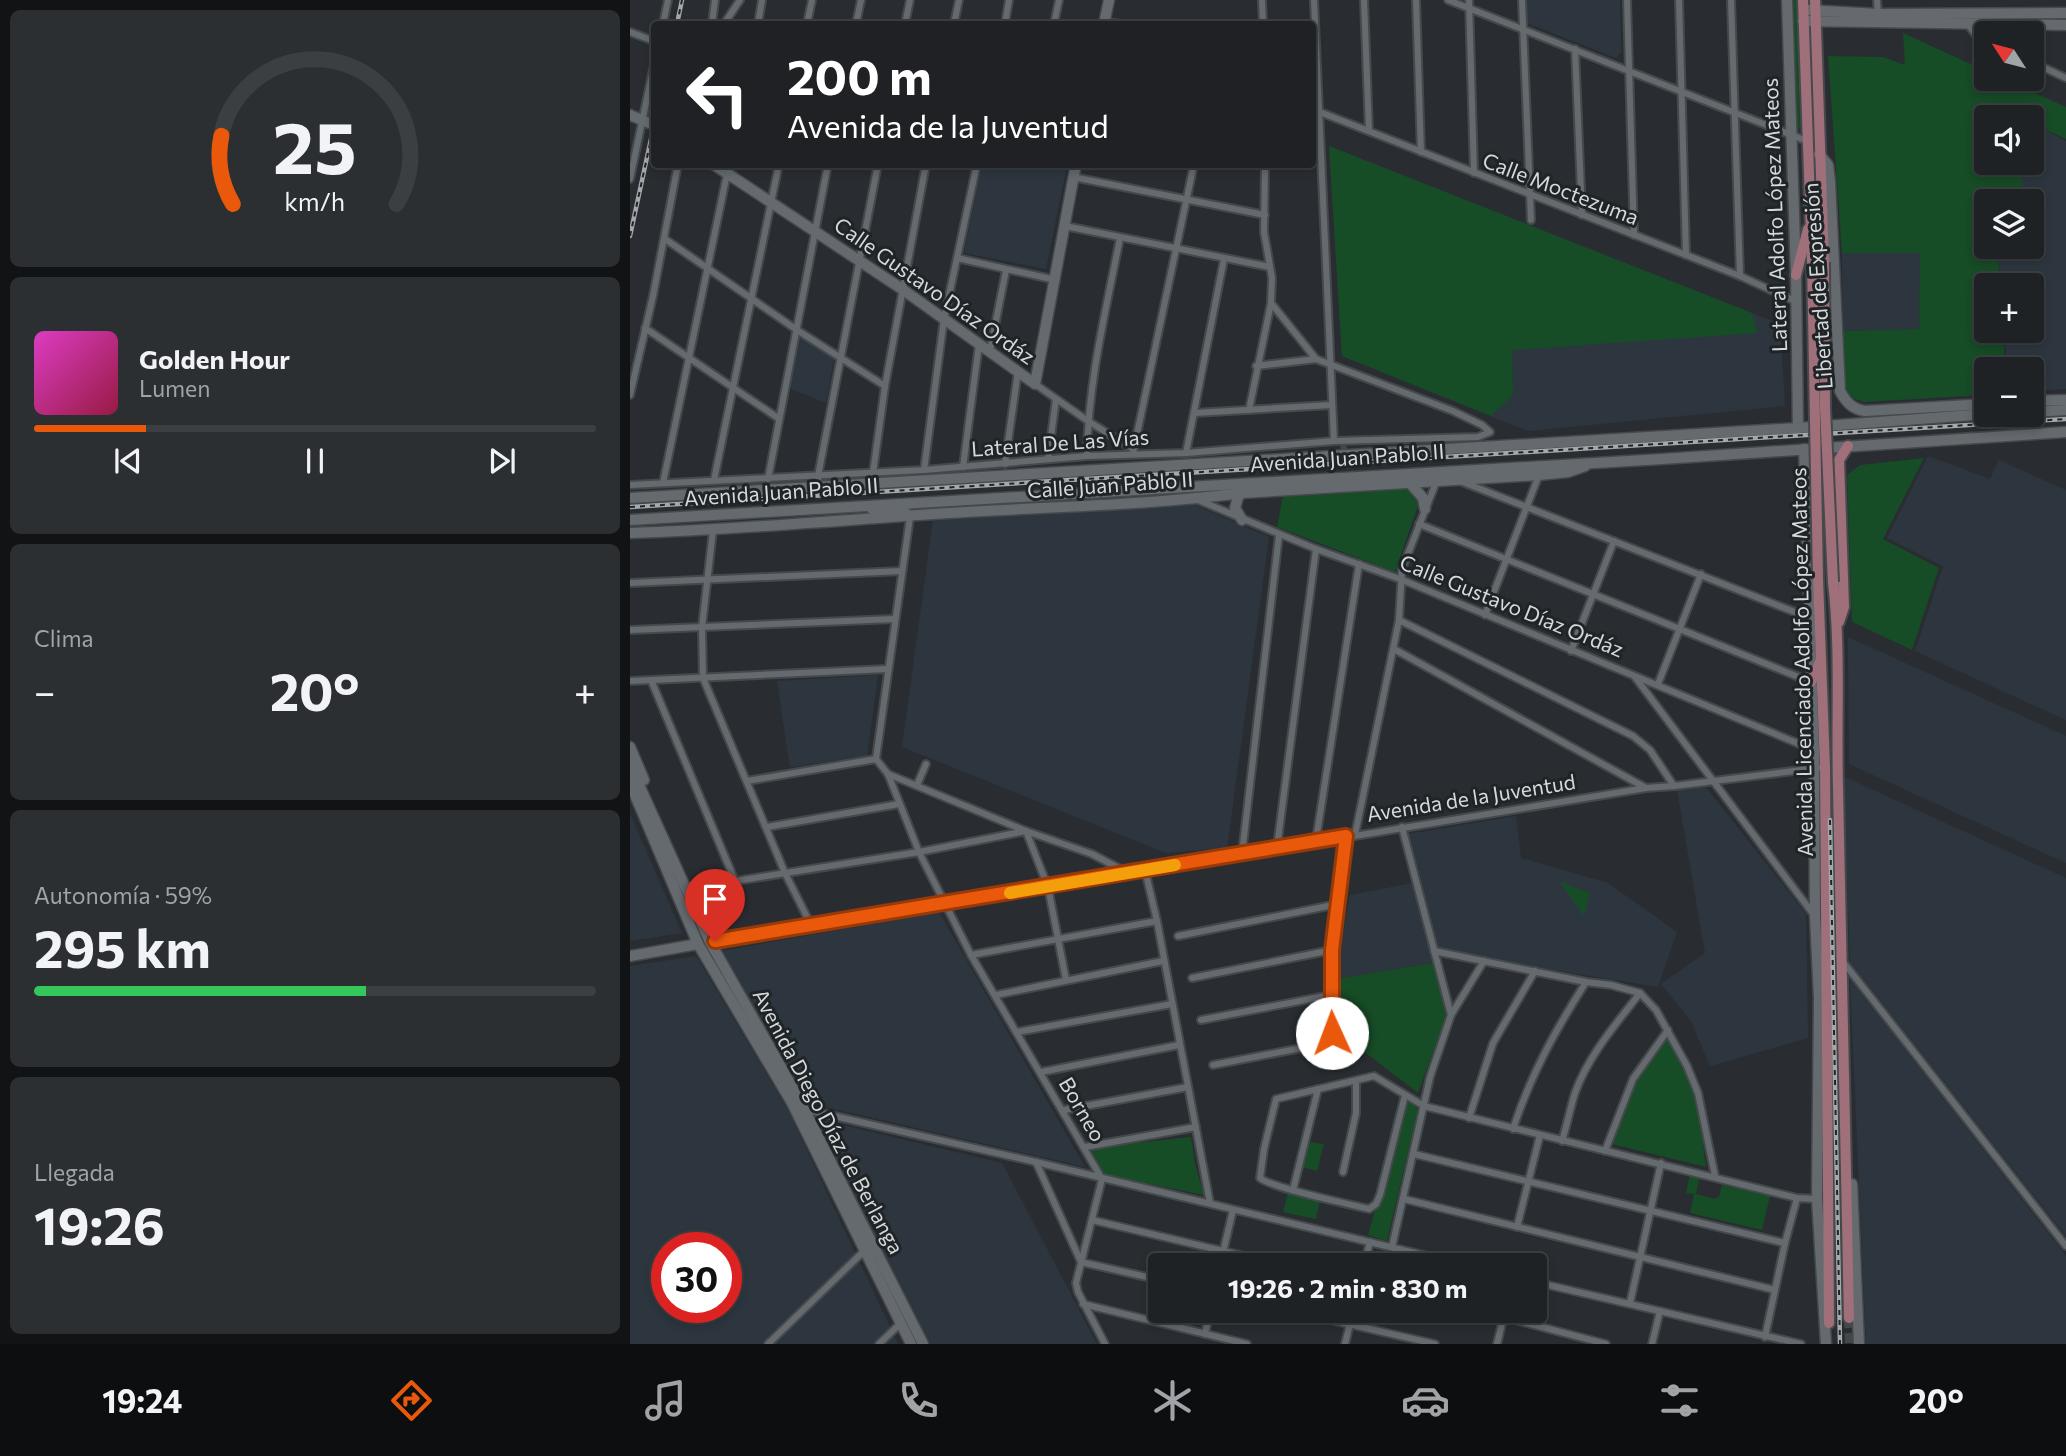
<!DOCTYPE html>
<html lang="es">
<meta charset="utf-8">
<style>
:root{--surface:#1f2225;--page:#2c2f32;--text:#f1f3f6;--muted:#a1a4a7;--line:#3c3f42;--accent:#ea580c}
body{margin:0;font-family:Commissioner,sans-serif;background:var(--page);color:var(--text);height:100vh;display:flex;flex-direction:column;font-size:26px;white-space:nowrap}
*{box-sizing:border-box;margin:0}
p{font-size:23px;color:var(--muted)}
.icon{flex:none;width:38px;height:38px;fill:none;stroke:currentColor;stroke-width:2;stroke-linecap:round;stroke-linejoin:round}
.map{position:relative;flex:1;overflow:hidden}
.details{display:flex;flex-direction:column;gap:10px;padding:10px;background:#111314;width:630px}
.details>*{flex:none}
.hud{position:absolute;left:21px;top:21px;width:665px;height:147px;border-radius:7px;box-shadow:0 4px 10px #0003,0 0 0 2px var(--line);background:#202124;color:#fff;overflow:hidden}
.needle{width:46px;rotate:306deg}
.buttons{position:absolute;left:1344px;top:21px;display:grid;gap:14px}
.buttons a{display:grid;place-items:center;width:70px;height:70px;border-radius:7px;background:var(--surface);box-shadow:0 4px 10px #0003,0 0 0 2px var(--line);font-size:35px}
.speed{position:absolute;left:21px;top:1232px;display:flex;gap:14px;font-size:35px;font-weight:700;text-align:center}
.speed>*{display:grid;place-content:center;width:91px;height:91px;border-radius:50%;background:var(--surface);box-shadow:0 4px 10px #0003,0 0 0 2px var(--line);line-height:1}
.speed .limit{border:10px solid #d22;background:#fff;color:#111}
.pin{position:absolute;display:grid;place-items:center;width:60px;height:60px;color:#fff;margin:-72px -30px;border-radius:50% 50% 50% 0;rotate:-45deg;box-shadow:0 0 7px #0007}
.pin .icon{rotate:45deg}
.me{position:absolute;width:77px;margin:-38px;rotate:358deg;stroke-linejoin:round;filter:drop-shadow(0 0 5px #0008)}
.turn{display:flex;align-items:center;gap:24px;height:147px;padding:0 21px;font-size:32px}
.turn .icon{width:91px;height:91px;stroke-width:2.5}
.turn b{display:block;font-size:49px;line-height:60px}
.big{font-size:52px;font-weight:700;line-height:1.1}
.details .widget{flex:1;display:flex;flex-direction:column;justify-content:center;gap:10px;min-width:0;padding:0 24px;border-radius:10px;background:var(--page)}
.details .dial{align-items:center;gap:0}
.dial svg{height:182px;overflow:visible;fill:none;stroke:var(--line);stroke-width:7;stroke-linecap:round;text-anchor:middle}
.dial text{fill:var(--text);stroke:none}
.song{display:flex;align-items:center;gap:21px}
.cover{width:84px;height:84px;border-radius:10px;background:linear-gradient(135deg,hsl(310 70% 55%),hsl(340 70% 35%))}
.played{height:7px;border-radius:4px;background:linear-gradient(90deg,var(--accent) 20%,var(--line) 20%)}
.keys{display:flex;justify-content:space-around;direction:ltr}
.heat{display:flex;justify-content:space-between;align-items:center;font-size:38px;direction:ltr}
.charge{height:10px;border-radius:5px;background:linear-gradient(90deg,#34c759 59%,var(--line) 0)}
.trip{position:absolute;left:518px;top:1253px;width:399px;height:70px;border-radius:7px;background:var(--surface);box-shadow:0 4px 10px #0003,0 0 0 2px var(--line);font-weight:700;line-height:70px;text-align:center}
.tabs{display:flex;height:112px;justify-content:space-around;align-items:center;background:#0c0e0f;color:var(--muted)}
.tabs .icon{width:49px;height:49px}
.tabs .on{color:var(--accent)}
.tabs b{font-size:32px;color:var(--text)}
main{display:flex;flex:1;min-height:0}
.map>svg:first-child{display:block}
.built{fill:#2d363f;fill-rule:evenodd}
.green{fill:#164c26}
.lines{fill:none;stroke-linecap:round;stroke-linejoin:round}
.street-tunnel{stroke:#43474b;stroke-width:6;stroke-dasharray:6 3;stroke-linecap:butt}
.primary-tunnel{stroke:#43474b;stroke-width:10;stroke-dasharray:10 5;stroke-linecap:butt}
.street-casing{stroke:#45494c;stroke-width:10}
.secondary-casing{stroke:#45494c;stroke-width:13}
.primary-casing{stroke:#45494c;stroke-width:14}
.street{stroke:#656a6f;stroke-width:6}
.secondary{stroke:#656a6f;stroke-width:10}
.primary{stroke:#9f6f7a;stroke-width:10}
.rail-casing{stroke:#a5a8ab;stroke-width:4.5}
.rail{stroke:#1f2427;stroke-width:2;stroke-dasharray:5;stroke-linecap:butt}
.primary-bridge-casing{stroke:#45494c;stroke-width:14;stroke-linecap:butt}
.primary-bridge{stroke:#9f6f7a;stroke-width:10}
.route-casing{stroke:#983908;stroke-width:18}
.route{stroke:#ea580c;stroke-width:12}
.slow{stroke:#f59e0b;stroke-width:12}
.labels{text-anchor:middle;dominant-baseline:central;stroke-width:6;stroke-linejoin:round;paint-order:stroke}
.street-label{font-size:21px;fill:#d6d9dc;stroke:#1f2427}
</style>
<main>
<section class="details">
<div class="widget dial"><svg viewBox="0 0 100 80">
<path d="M14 69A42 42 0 1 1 86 69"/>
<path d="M14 69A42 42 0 0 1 9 39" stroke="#ea580c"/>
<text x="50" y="56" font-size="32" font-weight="700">25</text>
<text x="50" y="72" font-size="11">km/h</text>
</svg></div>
<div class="widget">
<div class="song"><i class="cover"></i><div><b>Golden Hour</b><p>Lumen</p></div></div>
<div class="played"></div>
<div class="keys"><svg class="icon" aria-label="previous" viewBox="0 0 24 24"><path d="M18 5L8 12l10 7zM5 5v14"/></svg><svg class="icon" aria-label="pause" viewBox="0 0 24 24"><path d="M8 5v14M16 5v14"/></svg><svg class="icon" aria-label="next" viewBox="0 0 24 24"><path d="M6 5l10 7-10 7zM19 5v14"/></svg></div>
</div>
<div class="widget"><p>Clima</p>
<div class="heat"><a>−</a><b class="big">20°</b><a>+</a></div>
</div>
<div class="widget"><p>Autonomía · 59%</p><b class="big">295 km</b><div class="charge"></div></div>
<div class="widget"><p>Llegada</p><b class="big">19:26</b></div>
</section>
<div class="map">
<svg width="1436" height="1344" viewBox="0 0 1436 1344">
<rect width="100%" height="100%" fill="#292d31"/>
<g class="built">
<polygon points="897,0 990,0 991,52 986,58 897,23"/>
<polygon points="1402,123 1436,141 1436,389 1402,391 1402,369 1377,369 1374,331 1402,331 1402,285 1371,285 1368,252 1392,252 1392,247 1402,247 1402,201 1392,201 1392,163 1402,163"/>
<polygon points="699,146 1150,324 1155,406 898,431 712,356"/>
<polygon points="352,165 437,165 416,269 334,253"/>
<polygon points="1290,252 1289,329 1213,331 1212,253"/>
<polygon points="169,335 204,358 196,403 159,388"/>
<polygon points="1298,456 1360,479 1369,460 1436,490 1436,720 1285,651 1313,566 1257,538"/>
<polygon points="562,504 639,537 597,848 536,853 272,747 303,520"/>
<polygon points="1218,637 1436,736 1436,863 1219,764"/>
<polygon points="248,675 237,756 160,767 147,681"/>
<polygon points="1215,777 1436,878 1436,1236 1220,962 1214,792"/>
<polygon points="1076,787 1176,914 1178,1038 1080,1066 1061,1021 1031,984 1075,953 1047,790"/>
<polygon points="0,814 52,933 0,941"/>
<polygon points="886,816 891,858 978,883 1047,932 1028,987 807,951 777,834"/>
<polygon points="783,883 803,963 705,979 720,895"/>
<polygon points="309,912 455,1167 178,1103 86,952"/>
<path d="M66 956 158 1110 268 1344H0V966ZM37 1248H96V1307H37Z"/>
<polygon points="1220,979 1436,1256 1436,1344 1236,1344"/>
<polygon points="183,1118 372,1163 467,1344 293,1344"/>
</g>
<g class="green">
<polygon points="1159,0 1167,0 1170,127 1168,131 1165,130"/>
<polygon points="1273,33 1356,71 1356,79 1374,79 1436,107 1436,139 1402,124 1402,117 1356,117 1356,163 1392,163 1392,201 1356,201 1356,247 1392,247 1392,252 1368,252 1370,285 1356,285 1356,331 1373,331 1375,369 1356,369 1356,395 1233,402 1223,398 1212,385 1213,331 1289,329 1290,253 1212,253 1198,56 1253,57 1275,65"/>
<polygon points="699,146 1122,313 1127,333 882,350 883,395 861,416 712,356"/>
<polygon points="1294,458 1253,539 1309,568 1282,650 1222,622 1217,475 1230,465"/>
<polygon points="780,488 790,500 765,572 647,527 653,496"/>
<polygon points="929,881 960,893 954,916"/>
<polygon points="803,963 816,1016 788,1093 706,1030 705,979"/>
<polygon points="1036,1036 1067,1097 1076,1167 982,1144 1001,1089"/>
<polygon points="777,1101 788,1109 757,1241 738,1235"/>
<polygon points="561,1137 565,1164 574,1195 475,1175 460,1148"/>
<polygon points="678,1142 694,1144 687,1171 671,1167"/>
<polygon points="1060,1174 1070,1176 1066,1194 1085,1199 1089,1197 1092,1185 1140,1196 1132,1230 1060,1213 1064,1194 1056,1193"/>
<polygon points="658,1192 690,1200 686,1219 653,1212"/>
</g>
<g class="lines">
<polyline class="street-tunnel" points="713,445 722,478"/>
<polyline class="primary-tunnel" points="1219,1318 1220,1344"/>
<defs>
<g id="street">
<polyline points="632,0 633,24"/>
<polyline points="684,0 704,441"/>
<polyline points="734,0 739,131"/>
<polyline points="786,0 791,152"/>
<polyline points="818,0 1177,141"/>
<polyline points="839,0 844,173"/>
<polyline points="892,0 901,220"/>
<polyline points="997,0 1004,235"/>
<polyline points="1049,0 1056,255"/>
<polyline points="1101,0 1110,276"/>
<polyline points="1247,0 1248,14"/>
<polyline points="475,22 490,24"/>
<polyline points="1336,22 1345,34 1356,41"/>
<polyline points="33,24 38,0"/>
<polyline points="82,24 85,0"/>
<polyline points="94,24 110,0"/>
<polyline points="128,24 132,0"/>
<polyline points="177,24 182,0"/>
<polyline points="226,24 231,0"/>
<polyline points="275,24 280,0"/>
<polyline points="324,24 329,0"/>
<polyline points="375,24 379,0"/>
<polyline points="424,24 429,0"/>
<polyline points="0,32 24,41"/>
<polyline points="945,49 952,215"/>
<polyline points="1402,62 1436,78"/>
<polyline points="682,109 1110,276 1167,302"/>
<polyline points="443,177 635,215"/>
<polyline points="0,179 24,65"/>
<polyline points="435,226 640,267"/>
<polyline points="35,239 167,330 255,386"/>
<polyline points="327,258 426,280"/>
<polyline points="641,303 686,359"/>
<polyline points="15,328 148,418"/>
<polyline points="360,351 376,270"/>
<polyline points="405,384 458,421 503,449"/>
<polyline points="0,395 23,296 48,164"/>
<polyline points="619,410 641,303 642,278 634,232 635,164"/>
<polyline points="564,413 701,405"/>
<polyline points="503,453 564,164"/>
<polyline points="556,453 594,259"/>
<path d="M457 456C458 382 476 310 490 238"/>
<polyline points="418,459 426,399"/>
<polyline points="375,464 388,371"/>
<polyline points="333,467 349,344"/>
<polyline points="294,470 314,319 347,164"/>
<polyline points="243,473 255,386 296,164"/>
<polyline points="138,479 198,164"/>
<polyline points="84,480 149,164"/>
<polyline points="830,481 1180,618"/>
<polyline points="33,483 97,174"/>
<polyline points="0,485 294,470 457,456 556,453 704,441 848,437 860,432 852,425 823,411 686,359 626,366"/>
<polyline points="189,487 188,476 248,164"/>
<polyline points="568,500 686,549 770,579 1184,750"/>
<polyline points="280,517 246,759 258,774 289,852 341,955 472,1179 446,1283 448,1292 475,1344"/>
<polyline points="789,524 1181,682"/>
<polyline points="83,530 72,627 73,678 155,873 181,925"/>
<polyline points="0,583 272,571"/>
<polyline points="855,615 909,475"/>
<polyline points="769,620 1003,736 1020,750 1044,786"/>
<polyline points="0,630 264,619"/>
<polyline points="764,649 1016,788"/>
<polyline points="941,651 984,541"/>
<polyline points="1005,677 1184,915"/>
<polyline points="21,680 105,881"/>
<polyline points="0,681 257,669"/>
<polyline points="1028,684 1071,574"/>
<polyline points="258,774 396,831 462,854 498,873"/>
<polyline points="117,781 246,759"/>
<polyline points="287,785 296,764"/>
<polyline points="137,827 269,804"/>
<polyline points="772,827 821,1015"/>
<polyline points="396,831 418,887 436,980"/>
<polyline points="725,835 769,620 772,569 807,480"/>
<polyline points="686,840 729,564"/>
<polyline points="647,847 686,549"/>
<polyline points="612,854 649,535"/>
<polyline points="515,870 527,921 580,1203"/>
<polyline points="55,889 289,852 396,831"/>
<polyline points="548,936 708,904"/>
<polyline points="80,942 1016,788 1044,786 1195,767 1194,765"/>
<polyline points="804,951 956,982 981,985 1010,993 1026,1010 1057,1066 1068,1093 1085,1176"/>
<polyline points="341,955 527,921"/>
<polyline points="1214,963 1436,1246"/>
<polyline points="562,978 702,950"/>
<polyline points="366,995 533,961"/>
<polyline points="571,1020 701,995"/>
<polyline points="387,1032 542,1004"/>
<polyline points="583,1065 687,1045 701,1038 702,950 717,836"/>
<polyline points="411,1072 549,1045"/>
<path d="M775 1095 750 1195 746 1204 739 1209C719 1204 642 1188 630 1178L634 1149 646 1099 744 1076 794 1106 1167 1198 1187 1199"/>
<polyline points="173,1109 406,1162 835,1265"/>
<polyline points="434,1110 558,1087"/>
<polyline points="839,1118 863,1043 905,971"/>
<path d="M883 1129C901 1074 925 1031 956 982"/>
<path d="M932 1141C937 1125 940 1109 945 1093 958 1056 986 1024 1010 993"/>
<polyline points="455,1147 566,1127"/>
<polyline points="975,1151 1003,1079 1038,1030"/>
<polyline points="784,1154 1155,1243"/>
<polyline points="406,1162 451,1262"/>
<polyline points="713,1172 726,1113 726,1082"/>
<polyline points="663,1190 688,1089"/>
<polyline points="774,1199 1145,1290"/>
<polyline points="462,1220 652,1265"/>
<polyline points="887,1227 910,1135"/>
<polyline points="762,1247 800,1077 821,1015 854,961"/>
<polyline points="451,1262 530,1280"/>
<polyline points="590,1265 603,1210"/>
<polyline points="734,1265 740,1242"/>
<polyline points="905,1282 1171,1344"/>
<polyline points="1000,1303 1031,1163"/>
<polyline points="453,1304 617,1344"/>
<polyline points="662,1311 805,1344"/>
<polyline points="851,1311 976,1344"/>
<polyline points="575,1334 580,1311"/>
<polyline points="1135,1337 1155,1243 1167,1198"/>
<polyline points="138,1344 234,1251"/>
<polyline points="249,1344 272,1322"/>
<polyline points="715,1344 723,1311"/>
<polyline points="867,1344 875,1311"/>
<polyline points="1022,1344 1030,1311"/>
</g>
<g id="secondary">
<polyline points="1157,0 1166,275 1168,428"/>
<polyline points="1178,10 1248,14 1436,13"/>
<polyline points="1173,21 1436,25"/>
<polyline points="474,24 479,0"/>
<polyline points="0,115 19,123"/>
<path d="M1189 154 1198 165 1200 181 1210 391C1216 402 1222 409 1235 411L1356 404"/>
<polyline points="83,164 272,289 405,384 446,164"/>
<polyline points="1402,401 1436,400"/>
<polyline points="1402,412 1436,410"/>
<polyline points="1174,449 1184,750 1185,916 1189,998 1187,1199 1196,1344"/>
<polyline points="779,482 793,498 795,509"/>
<polyline points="612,493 608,497 605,508 612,520"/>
<polyline points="0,498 1168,428 1356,414"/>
<polyline points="242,509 276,513"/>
<polyline points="0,520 1032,459 1436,432"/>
<path d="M0 533C101 530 202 521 303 514 406 507 510 506 612 493L909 475 938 472 955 466"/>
<polyline points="0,747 14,780"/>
<polyline points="0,765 80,942 169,1099 293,1344"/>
<polyline points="0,783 68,944 162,1103 281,1344"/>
<polyline points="0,956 68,944"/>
<polyline points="1222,1184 1229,1344"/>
</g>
<g id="primary">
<polyline points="1173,0 1182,261"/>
<polyline points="1185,0 1194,262"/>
<polyline points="1166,275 1178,229"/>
<polyline points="1188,579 1195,767 1199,1323"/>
<path d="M1203 582C1211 650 1206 719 1208 788 1213 965 1217 1142 1219 1318"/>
<polyline points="1209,622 1214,607 1209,460 1218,446"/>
<polyline points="1181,682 1190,662"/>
</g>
</defs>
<use href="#street" class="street-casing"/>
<use href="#secondary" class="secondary-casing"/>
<use href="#primary" class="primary-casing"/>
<use href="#street" class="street"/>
<use href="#secondary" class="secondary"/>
<use href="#primary" class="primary"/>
<defs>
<g id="rail">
<polyline points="47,24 52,0"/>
<polyline points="0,236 24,125"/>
<polyline points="0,507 1436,419"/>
<polyline points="1200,820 1210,1344"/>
</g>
</defs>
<use href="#rail" class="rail-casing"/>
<use href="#rail" class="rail"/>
<defs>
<g id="primary-bridge">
<polyline points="1182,261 1188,579"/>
<polyline points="1194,262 1195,408 1203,582"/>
</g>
</defs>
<use href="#primary-bridge" class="primary-bridge-casing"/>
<use href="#primary-bridge" class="primary-bridge"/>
</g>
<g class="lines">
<defs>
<polyline id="route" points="85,941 716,836 702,950 702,1033"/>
</defs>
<use href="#route" class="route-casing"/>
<use href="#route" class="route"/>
<polyline class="slow" points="380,893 545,865"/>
</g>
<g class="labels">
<g class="street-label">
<text transform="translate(931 188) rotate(21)">Calle Moctezuma</text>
<text transform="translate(1144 215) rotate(-92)">Lateral Adolfo López Mateos</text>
<text transform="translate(1187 286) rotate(-94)">Libertad de Expresión</text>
<text transform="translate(305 290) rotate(35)">Calle Gustavo Díaz Ordáz</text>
<text transform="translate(430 442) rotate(-4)">Lateral De Las Vías</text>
<text transform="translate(717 457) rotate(-4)">Avenida Juan Pablo II</text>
<text transform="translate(480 484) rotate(-4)">Calle Juan Pablo II</text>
<text transform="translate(151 491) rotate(-4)">Avenida Juan Pablo II</text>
<text transform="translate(882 605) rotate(22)">Calle Gustavo Díaz Ordáz</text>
<text transform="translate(1171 662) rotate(-91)">Avenida Licenciado Adolfo López Mateos</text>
<text transform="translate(841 797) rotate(-9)">Avenida de la Juventud</text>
<text transform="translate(453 1109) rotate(60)">Borneo</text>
<text transform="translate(199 1121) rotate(62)">Avenida Diego Díaz de Berlanga</text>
</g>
</g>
</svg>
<div class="buttons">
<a><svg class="needle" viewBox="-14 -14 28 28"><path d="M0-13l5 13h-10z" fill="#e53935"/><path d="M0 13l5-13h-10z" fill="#a1a4a7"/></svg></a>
<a><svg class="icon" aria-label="sound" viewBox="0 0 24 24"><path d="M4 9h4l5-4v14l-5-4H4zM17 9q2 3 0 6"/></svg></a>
<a><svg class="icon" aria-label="layers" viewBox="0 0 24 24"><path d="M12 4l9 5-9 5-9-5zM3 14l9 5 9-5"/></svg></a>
<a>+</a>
<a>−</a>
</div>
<div class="speed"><div class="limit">30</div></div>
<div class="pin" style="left:85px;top:941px;background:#d93025"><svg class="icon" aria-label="arrive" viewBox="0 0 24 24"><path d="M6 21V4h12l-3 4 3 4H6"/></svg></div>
<svg class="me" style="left:702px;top:1033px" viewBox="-20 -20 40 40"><circle r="19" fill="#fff"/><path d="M0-13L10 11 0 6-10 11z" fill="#ea580c"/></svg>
<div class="trip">19:26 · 2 min · 830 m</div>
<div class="hud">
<div class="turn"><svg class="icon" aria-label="left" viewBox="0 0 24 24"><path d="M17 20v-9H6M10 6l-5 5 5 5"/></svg><div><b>200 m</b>Avenida de la Juventud</div></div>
</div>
</div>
</main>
<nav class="tabs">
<b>19:24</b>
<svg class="icon on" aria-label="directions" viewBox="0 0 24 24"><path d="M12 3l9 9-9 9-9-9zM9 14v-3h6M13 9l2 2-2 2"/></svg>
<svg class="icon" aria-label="music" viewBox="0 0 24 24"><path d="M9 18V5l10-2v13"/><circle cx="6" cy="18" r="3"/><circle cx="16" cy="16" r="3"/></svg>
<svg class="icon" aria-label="phone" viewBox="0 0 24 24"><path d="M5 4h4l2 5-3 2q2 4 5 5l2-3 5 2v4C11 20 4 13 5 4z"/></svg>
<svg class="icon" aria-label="climate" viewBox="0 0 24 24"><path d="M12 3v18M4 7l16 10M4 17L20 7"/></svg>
<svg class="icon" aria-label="car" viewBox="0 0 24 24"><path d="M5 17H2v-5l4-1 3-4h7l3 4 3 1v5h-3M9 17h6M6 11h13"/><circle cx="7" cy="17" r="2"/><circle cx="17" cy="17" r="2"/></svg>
<svg class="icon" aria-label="filters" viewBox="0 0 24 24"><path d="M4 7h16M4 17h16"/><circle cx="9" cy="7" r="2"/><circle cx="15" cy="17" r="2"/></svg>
<b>20°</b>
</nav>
